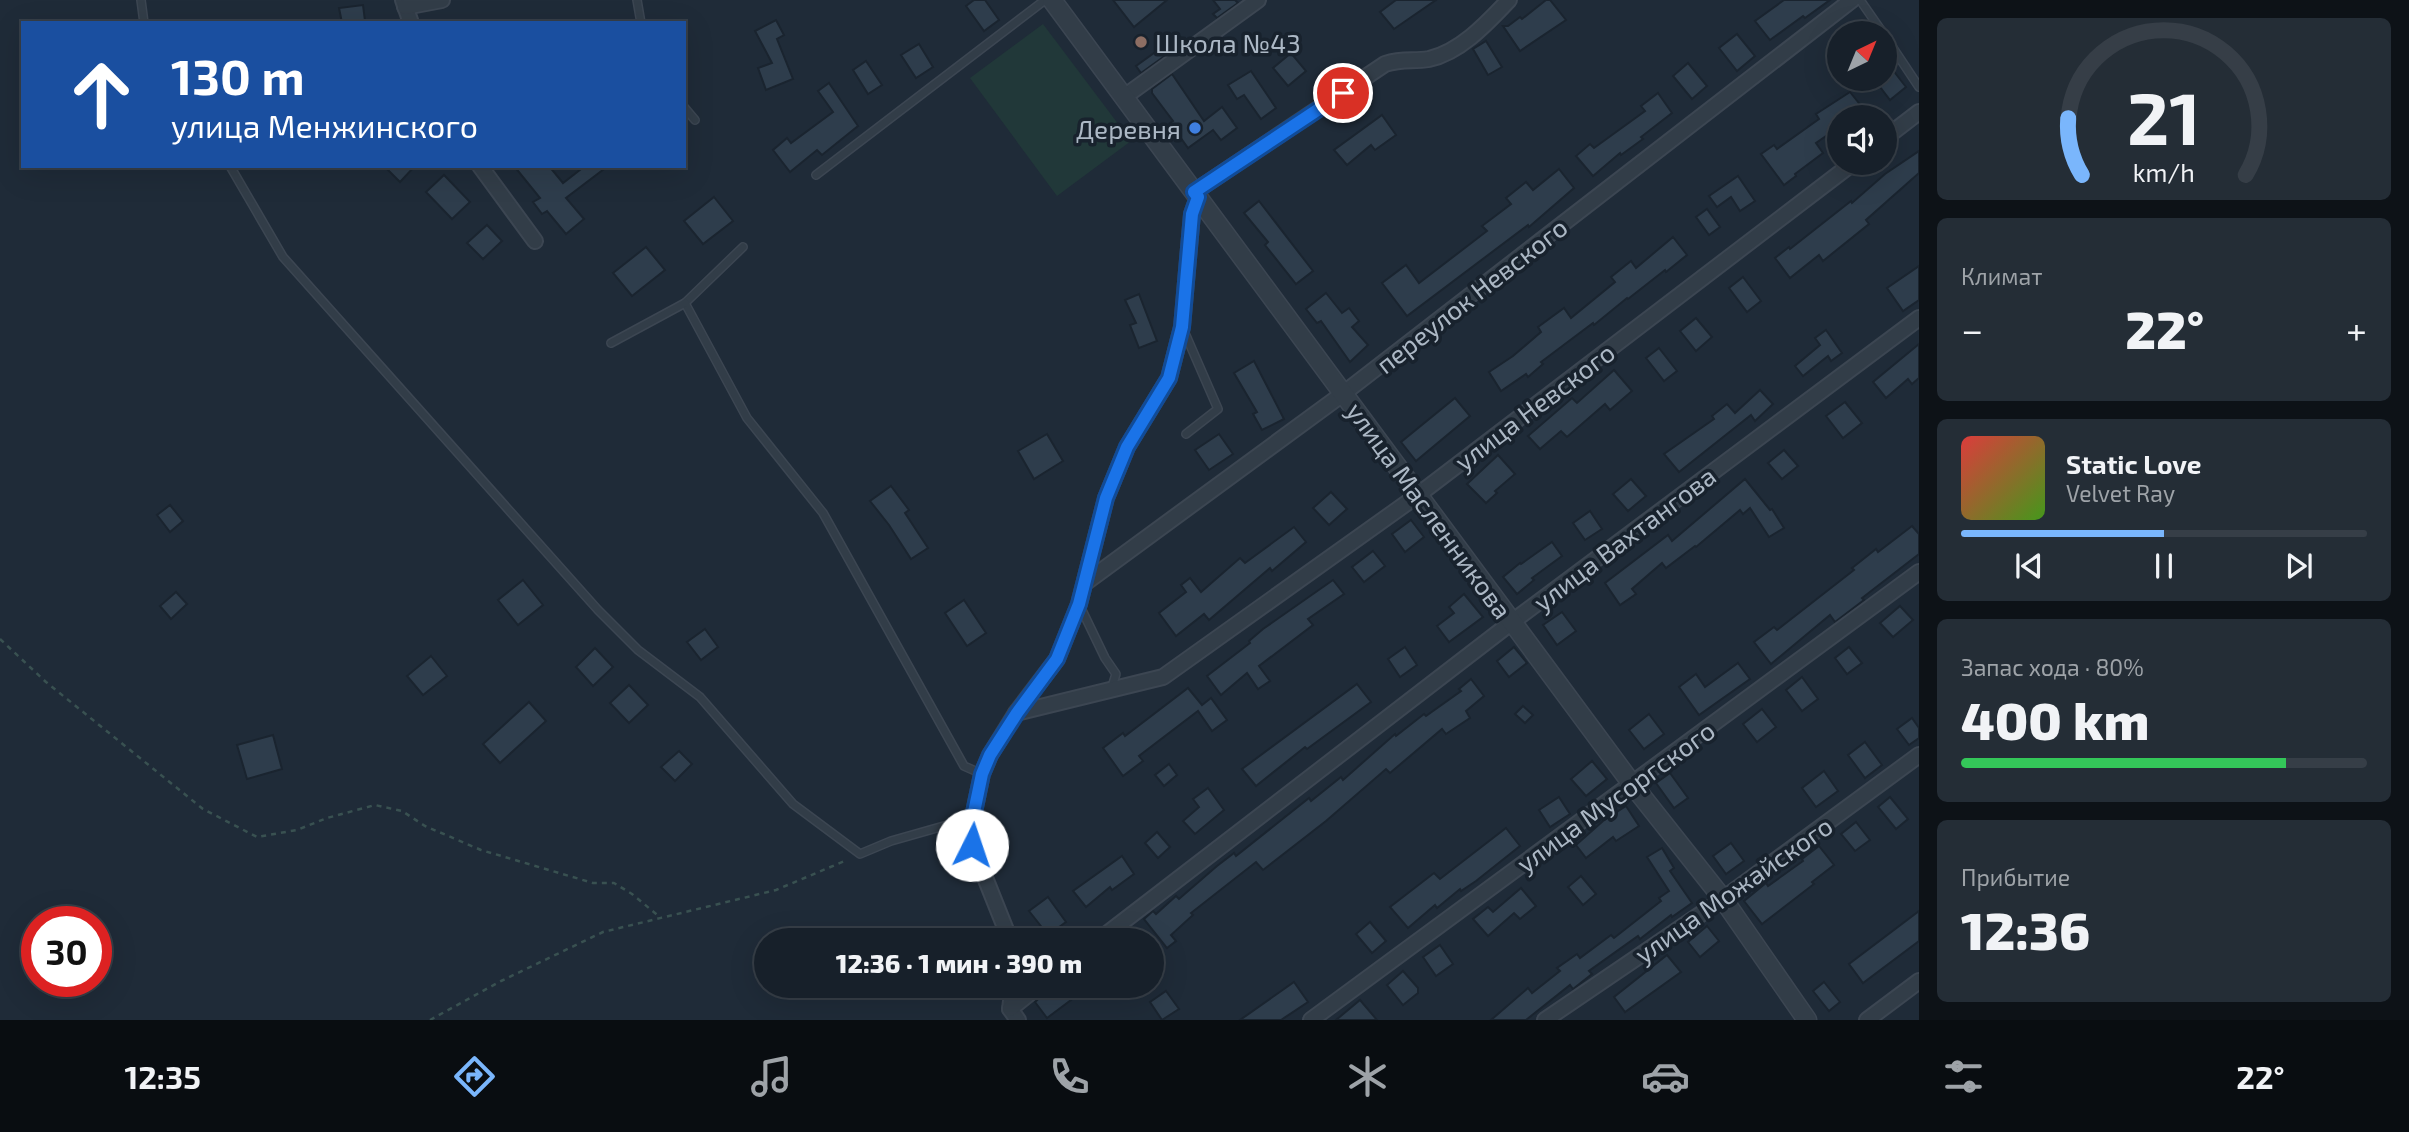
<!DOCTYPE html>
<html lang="ru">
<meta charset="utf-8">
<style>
:root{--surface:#17202a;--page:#242d36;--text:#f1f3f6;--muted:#9ea3a8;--line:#363e47;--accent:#7ab6fc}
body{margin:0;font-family:"Exo 2",sans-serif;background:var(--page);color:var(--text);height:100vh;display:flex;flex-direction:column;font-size:26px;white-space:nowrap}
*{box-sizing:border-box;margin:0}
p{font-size:23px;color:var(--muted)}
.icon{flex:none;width:38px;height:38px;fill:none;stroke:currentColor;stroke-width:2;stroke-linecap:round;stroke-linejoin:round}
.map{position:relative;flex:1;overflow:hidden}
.sheet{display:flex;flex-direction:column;gap:18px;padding:18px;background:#0d1217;width:490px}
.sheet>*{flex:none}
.banner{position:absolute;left:21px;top:21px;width:665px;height:147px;border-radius:0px;box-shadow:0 7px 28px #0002,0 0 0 2px var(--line);background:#1a4fa0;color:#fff;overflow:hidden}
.needle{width:46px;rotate:43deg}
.tools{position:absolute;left:1827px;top:21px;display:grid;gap:14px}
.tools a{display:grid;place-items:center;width:70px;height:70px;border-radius:50%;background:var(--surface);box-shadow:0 7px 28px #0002,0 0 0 2px var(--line);font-size:35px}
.speed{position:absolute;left:21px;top:906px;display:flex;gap:14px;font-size:35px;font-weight:700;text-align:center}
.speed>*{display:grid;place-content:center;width:91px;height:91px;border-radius:50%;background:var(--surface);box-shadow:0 7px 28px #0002,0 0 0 2px var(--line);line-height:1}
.speed .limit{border:10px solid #d22;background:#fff;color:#111}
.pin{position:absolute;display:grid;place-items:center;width:60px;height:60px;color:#fff;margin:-30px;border:4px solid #fff;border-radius:50%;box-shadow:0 2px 7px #0007}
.me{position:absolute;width:77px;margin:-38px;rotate:4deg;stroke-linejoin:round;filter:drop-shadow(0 0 5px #0008)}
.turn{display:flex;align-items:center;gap:24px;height:147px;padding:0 35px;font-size:32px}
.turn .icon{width:91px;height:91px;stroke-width:2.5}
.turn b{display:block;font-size:49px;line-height:60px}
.big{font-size:52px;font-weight:800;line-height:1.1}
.sheet .card{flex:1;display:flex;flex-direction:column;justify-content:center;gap:10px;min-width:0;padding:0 24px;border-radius:10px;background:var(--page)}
.sheet .dial{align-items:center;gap:0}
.dial svg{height:182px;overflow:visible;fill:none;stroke:var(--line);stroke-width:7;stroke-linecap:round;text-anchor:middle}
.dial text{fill:var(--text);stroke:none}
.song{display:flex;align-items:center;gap:21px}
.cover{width:84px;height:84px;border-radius:10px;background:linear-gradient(135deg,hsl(0 70% 55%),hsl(100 70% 35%))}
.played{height:7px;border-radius:4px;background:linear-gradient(90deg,var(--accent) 50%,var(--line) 50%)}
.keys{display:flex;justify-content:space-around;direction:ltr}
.heat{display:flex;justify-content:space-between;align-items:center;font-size:38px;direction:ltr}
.charge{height:10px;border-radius:5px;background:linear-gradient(90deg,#34c759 80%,var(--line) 0)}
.trip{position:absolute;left:754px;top:928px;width:410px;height:70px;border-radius:35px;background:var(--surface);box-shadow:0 7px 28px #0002,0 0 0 2px var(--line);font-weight:800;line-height:70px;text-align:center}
.menu{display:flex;height:112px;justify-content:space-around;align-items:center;background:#090d11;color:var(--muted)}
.menu .icon{width:49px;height:49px}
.menu .on{color:var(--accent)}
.menu b{font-size:32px;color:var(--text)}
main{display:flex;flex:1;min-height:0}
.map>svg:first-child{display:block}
.green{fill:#213839}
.building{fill:#2e3d4c;stroke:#1a242f;stroke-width:2}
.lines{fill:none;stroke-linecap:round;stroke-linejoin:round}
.service-casing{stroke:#3c4652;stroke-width:10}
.minor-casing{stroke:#3c4652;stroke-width:18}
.tertiary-casing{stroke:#3c4652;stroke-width:21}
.path{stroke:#395151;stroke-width:2.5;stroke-dasharray:5 5;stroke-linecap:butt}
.service{stroke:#323d48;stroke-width:7}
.minor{stroke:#323d48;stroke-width:14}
.tertiary{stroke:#323d48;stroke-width:18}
.route-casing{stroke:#114b97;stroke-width:18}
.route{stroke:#1a73e8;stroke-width:12}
.education-dot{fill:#8d6e63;stroke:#18222d;stroke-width:2.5}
.shop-dot{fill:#3f7fe0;stroke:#18222d;stroke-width:2.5}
.labels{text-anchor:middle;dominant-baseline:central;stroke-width:7;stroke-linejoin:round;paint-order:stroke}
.poi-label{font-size:26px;fill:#acb8c5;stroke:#18222d;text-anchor:start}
.street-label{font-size:26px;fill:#acb8c5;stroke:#18222d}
</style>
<main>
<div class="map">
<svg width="1919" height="1020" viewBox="0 0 1919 1020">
<rect width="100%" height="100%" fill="#1f2b38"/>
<polygon class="green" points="1043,24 1131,141 1057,196 970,78"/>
<g class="building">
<polygon points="974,0 985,0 999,20 984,31 966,6"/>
<polygon points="1113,0 1167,0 1134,27"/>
<polygon points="1213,0 1235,0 1238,3 1217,18 1213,14 1220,9"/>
<polygon points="1396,0 1436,0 1394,29 1380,12"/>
<polygon points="1546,0 1550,0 1566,20 1520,51 1503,26 1508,26 1520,17 1522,19"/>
<polygon points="1784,0 1830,0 1805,18 1803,16 1770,40 1755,21"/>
<polygon points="363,5 365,21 342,23 339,8"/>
<polygon points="776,20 784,35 777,39 793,79 766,90 758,68 772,63 755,31"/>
<polygon points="1737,34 1755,56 1737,71 1719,48"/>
<polygon points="1179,35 1184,42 1141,73 1136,66"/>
<polygon points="1486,41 1502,67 1488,75 1473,49"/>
<polygon points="919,44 933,67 916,78 901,55"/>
<polygon points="1291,53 1306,71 1288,86 1273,68"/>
<polygon points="1885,60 1906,87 1890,100 1874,79 1885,79"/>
<polygon points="866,61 882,85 868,94 853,70"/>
<polygon points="1688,63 1707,86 1692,99 1673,76"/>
<polygon points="1251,71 1276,108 1261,119 1244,95 1237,99 1228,85"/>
<polygon points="1172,74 1204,121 1222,107 1237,128 1221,140 1213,130 1188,148 1170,123 1173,121 1152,93 1152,89"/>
<polygon points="829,83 858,126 822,155 817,150 790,172 773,150 787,138 791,143 833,112 818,91"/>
<polygon points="1850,92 1870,117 1839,117 1839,127 1816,143 1823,153 1795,174 1796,176 1784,185 1761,154 1774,145 1777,149 1819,119 1816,114"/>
<polygon points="1658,93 1672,113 1641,137 1643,139 1621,155 1620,153 1593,176 1576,156 1590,144 1594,148 1645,111 1641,106"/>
<polygon points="1382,115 1396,135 1375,150 1371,145 1347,165 1334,150"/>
<polygon points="1919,151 1919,173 1866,220 1869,224 1823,261 1819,255 1790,278 1775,258 1789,247 1790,249 1851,201 1852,203 1885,174"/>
<polygon points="384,166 415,166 400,182"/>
<polygon points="514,166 549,166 563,183 585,166 608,166 566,198 584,219 566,234 547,211 542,214 533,202 540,198"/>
<polygon points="1559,169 1574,188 1529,227 1528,225 1407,316 1382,283 1406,265 1419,283 1487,231 1482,226 1511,204 1506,198 1526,182 1533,190"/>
<polygon points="444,175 470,202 452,219 426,192"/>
<polygon points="1738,176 1755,201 1740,211 1731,197 1717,207 1709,196"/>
<polygon points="714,197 733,221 703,244 684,221"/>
<polygon points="1259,201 1313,271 1296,284 1265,245 1268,242 1244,213"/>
<polygon points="1707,209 1720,227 1709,235 1696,217"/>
<polygon points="487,225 502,241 483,259 467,243"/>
<polygon points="1673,237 1687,255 1666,272 1665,270 1628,299 1627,298 1594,325 1593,323 1541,362 1543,364 1528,377 1526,374 1501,391 1489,372 1513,356 1541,332 1538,327 1564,308 1571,318 1615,282 1611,277 1631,261 1636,268"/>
<polygon points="646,247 665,270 632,296 613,273"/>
<polygon points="1919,266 1919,300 1903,311 1887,288"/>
<polygon points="1743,277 1761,301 1747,312 1729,288"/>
<polygon points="1326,293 1342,313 1349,308 1359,321 1352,327 1368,345 1350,362 1321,321 1317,323 1306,309"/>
<polygon points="1139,294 1157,341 1139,348 1130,325 1136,323 1125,300"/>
<polygon points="1696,318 1712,337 1696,351 1680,331"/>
<polygon points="1826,330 1842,353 1831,361 1828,356 1803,376 1795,366 1820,345 1815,338"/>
<polygon points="1919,344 1919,378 1912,384 1908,379 1886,398 1873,382"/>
<polygon points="1659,348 1677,371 1664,381 1646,358"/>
<polygon points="1254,361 1284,419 1262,430 1253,414 1257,412 1234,373"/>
<polygon points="1614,370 1632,391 1610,410 1605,404 1567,437 1561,431 1540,449 1528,436 1572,398 1577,403"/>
<polygon points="1760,390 1773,404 1755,421 1751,415 1679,472 1664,454 1714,419 1712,416 1727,404 1735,413"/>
<polygon points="1455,398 1470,416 1416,461 1401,442"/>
<polygon points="1845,402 1862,423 1843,438 1826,416"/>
<polygon points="1047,434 1063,461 1034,479 1018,451"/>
<polygon points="1219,434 1233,454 1209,470 1195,450"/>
<polygon points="1784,450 1798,466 1782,479 1768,463"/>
<polygon points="1498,455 1515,474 1495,491 1497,493 1486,503 1467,484"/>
<polygon points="1631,479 1646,496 1628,511 1613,494"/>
<polygon points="1745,479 1770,510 1772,509 1784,528 1769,537 1750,508 1743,514 1740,510 1696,547 1695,546 1666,568 1662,563 1632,589 1636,594 1620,605 1605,583 1668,535 1672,541"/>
<polygon points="891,486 909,510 905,513 928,548 911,559 889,525 870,501"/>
<polygon points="1331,492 1347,509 1329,525 1313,508"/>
<polygon points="170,505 183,521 170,532 157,515"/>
<polygon points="1590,511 1602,529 1585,540 1573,523"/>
<polygon points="1411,520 1424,537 1405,552 1392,534"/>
<polygon points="1912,526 1919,534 1919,554 1862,598 1864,600 1835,622 1830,615 1771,664 1754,642 1774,627 1777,630 1854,570 1852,568 1876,549 1878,552"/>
<polygon points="1294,527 1306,542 1272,571 1270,568 1209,620 1204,614 1176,636 1159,613 1186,592 1181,585 1190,578 1201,592 1240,558 1245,563"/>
<polygon points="1552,542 1562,556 1532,578 1534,580 1517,594 1503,577 1520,563 1521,564"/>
<polygon points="1373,551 1385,566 1364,582 1352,567"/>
<polygon points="523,580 543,605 518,625 498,600"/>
<polygon points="1333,580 1344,594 1308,619 1313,625 1259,666 1270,681 1258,689 1247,673 1221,695 1207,676 1250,643 1249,641 1263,629"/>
<polygon points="176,592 187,604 171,619 160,606"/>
<polygon points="1464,594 1483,617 1449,642 1437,626 1454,613 1449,607"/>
<polygon points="964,600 986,633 967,646 945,613"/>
<polygon points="1900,606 1913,620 1893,637 1880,623"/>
<polygon points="1562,612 1576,631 1557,645 1543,625"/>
<polygon points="705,629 718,647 701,660 687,642"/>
<polygon points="1405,647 1417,665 1400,677 1388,659"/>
<polygon points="1514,647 1527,663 1509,677 1497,661"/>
<polygon points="1849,647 1862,663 1847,674 1835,658"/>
<polygon points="595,648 613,667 593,686 576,667"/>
<polygon points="431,656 447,676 423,695 407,676"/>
<polygon points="1738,663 1750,679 1699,715 1679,687 1696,674 1705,687"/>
<polygon points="1802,677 1818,699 1802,711 1786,690"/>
<polygon points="1471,679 1484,696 1466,711 1470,718 1446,734 1442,729 1390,773 1386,769 1326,821 1263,870 1256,862 1191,913 1193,915 1171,935 1176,941 1167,948 1144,919 1153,911 1156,914 1176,896 1179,899 1217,866 1234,853 1236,856 1309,798 1311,801 1341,777 1343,780 1395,734 1396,736 1424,714 1426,716 1461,691 1459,689"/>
<polygon points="1357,684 1371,702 1307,749 1305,747 1256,786 1242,769"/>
<polygon points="629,685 648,705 629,723 610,703"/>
<polygon points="1188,688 1202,705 1211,698 1227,720 1212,731 1198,711 1139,756 1143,761 1123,776 1103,748 1123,733 1125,736"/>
<polygon points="529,702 546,721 500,763 483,744"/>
<polygon points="1523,706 1533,715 1525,723 1515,714"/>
<polygon points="1762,709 1776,727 1757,742 1743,724"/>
<polygon points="1649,714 1664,734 1644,749 1629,730"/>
<polygon points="1912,718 1919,728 1919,738 1909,745 1897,729"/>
<polygon points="273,735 282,769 247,779 237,745"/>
<polygon points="1865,742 1882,765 1865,778 1848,755"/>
<polygon points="679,751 692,764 675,781 661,767"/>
<polygon points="1592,761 1607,779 1586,796 1571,779"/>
<polygon points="1169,764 1177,775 1164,786 1155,775"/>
<polygon points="1824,771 1838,791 1816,807 1802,788"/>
<polygon points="1670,773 1688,798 1674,808 1656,783"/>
<polygon points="1208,788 1224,810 1195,834 1183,821 1199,807 1193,799"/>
<polygon points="1559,797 1570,814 1550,827 1539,810"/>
<polygon points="1890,797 1908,819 1896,829 1878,807"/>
<polygon points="1626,806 1639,826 1616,841 1613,837 1586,858 1576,845 1603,821"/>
<polygon points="1856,822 1870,840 1855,851 1841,834"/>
<polygon points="1506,828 1520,846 1476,881 1461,891 1460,889 1437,908 1435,905 1408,928 1390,907 1434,873 1440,879"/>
<polygon points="1157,832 1170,847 1158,858 1145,843"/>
<polygon points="1731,843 1744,861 1726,874 1713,856"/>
<polygon points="1819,846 1834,865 1812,882 1814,884 1762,924 1744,901 1766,883 1768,886 1803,861 1802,859"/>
<polygon points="1662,848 1674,868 1670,871 1692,903 1672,917 1671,915 1640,939 1638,936 1589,971 1592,974 1573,989 1570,985 1526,1020 1491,1020 1528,988 1532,993 1560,971 1557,968 1577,954 1580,958 1611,935 1614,938 1661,901 1659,898 1669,891 1647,857"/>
<polygon points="1122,856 1134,874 1112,890 1110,887 1086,907 1073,891"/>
<polygon points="1581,876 1596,894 1583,905 1568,887"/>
<polygon points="1521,888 1536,906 1520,919 1514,913 1488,936 1473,919 1488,907 1493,912"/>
<polygon points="1048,897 1066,922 1048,935 1029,911"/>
<polygon points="1919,911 1919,941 1863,983 1849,964"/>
<polygon points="1370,922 1386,941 1372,953 1356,934"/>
<polygon points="1707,926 1719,941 1700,957 1688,942"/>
<polygon points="1440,945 1453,964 1436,976 1423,957"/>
<polygon points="1667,955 1681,972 1625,1012 1614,997"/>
<polygon points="1403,971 1418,988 1418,993 1403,1005 1387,985"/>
<polygon points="1294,982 1308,1002 1281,1020 1240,1020"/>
<polygon points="1824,982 1840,1002 1829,1011 1813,991"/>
<polygon points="1049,985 1060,985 1071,1000 1047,1018 1035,1002 1046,992"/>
<polygon points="1166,991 1179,1009 1162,1020 1150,1002"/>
<polygon points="1360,1000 1377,1020 1336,1020"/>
</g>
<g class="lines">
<defs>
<g id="service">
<polyline points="141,0 144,23"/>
<polyline points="637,0 641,23"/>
<polyline points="1860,0 1883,33"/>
<polyline points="1885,36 1919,87"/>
<polyline points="684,107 695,120"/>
<polyline points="230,166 283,257 598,610 638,650 700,697 793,804 860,854 891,841 972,818"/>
<polyline points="816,175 1045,0"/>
<polyline points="743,247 685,303 747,418 823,513 964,766 982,774"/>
<polyline points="1184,331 1218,409 1186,434"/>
<polyline points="611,343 685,303"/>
<polyline points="1079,604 1105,658 1116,674 1111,690"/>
</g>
<g id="minor">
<polyline points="403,0 411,23"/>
<polyline points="405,7 442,0"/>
<polyline points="1124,97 1258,0"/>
<polyline points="1885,138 1919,112"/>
<polyline points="480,166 535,241"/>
<path d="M1194 192 1385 64C1404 58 1413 62 1429 59 1461 52 1488 22 1509 0"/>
<polyline points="1085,583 1344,393 1852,0"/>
<polyline points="1016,713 1163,677 1418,495 1853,163"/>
<polyline points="1010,940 972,845 973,817 982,774 990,755 1016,713 1057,659 1079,604 1106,498 1127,447 1169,378 1182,327 1192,214 1198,197"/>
<polyline points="1099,940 1512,622 1919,318"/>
<polyline points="1013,985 1010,1009 1018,1020"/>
<polyline points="1010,1009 1040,985"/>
<polyline points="1311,1020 1919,572"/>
<polyline points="1545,1020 1723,899 1919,755"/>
<polyline points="1867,1020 1919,981"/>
</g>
<polyline id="tertiary" points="1052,0 1632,784 1723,899 1807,1020"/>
</defs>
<use href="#service" class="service-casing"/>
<use href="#minor" class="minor-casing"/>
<use href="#tertiary" class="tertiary-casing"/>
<g class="path">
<polyline points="0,639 46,682 203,809 257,837 297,830 327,818 375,805 402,811 425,826 481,850 593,883 614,883 632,894 661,918"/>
<polyline points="430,1020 501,981 603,932 776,890 847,860"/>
</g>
<use href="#service" class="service"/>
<use href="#minor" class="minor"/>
<use href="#tertiary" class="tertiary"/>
</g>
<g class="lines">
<defs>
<polyline id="route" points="972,845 973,817 982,774 990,755 1017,713 1057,659 1079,604 1106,498 1127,447 1169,378 1182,327 1192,214 1198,197 1194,192 1343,93"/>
</defs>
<use href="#route" class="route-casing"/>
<use href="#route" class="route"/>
</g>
<circle class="education-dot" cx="1141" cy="42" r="7"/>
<circle class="shop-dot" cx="1195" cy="128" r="7"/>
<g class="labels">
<g class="poi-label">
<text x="1155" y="42">Школа №43</text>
<text x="1181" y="128" text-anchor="end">Деревня</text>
</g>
<g class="street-label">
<text transform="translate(1471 295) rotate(-38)">переулок Невского</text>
<text transform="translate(1534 406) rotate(-37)">улица Невского</text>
<text transform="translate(1430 510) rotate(54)">улица Масленникова</text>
<text transform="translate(1624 538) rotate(-37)">улица Вахтангова</text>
<text transform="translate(1615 796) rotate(-36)">улица Мусоргского</text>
<text transform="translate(1733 889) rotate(-35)">улица Можайского</text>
</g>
</g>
</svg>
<div class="tools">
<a><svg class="needle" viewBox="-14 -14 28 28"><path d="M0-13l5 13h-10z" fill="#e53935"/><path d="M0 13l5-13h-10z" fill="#9ea3a8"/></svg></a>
<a><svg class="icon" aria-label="sound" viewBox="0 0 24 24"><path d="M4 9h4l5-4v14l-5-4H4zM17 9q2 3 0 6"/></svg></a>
</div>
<div class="speed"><div class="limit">30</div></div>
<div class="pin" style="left:1343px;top:93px;background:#d93025"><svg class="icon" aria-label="arrive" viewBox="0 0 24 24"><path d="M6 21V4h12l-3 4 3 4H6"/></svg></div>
<svg class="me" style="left:972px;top:845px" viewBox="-20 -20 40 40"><circle r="19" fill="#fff"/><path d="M0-13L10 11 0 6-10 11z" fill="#1a73e8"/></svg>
<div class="trip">12:36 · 1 мин · 390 m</div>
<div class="banner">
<div class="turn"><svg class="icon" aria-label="ahead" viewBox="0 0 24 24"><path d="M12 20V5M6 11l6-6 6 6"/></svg><div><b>130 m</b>улица Менжинского</div></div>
</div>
</div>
<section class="sheet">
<div class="card dial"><svg viewBox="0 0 100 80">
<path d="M14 69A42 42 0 1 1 86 69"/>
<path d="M14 69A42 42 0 0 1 8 44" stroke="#7ab6fc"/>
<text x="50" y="56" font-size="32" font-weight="700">21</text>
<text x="50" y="72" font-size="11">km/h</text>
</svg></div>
<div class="card"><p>Климат</p>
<div class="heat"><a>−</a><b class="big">22°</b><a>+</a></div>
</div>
<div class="card">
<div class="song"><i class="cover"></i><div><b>Static Love</b><p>Velvet Ray</p></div></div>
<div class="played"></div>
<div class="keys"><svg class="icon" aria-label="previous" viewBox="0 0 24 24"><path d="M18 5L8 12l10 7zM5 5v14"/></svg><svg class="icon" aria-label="pause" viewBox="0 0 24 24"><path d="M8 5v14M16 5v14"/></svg><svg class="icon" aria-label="next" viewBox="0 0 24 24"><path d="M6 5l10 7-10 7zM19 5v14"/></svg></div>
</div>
<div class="card"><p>Запас хода · 80%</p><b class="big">400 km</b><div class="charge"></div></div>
<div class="card"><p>Прибытие</p><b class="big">12:36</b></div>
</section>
</main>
<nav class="menu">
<b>12:35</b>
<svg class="icon on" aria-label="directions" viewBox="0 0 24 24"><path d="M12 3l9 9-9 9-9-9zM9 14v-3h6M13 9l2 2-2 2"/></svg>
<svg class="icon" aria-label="music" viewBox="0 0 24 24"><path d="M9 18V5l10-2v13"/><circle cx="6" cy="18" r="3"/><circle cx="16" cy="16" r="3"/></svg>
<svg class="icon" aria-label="phone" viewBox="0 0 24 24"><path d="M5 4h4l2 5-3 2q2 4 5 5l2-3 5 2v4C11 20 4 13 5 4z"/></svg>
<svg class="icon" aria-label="climate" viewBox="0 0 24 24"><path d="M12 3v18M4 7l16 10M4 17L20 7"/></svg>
<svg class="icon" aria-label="car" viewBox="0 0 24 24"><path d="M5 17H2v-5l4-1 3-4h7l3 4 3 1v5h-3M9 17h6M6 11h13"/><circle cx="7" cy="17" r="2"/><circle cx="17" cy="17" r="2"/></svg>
<svg class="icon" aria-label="filters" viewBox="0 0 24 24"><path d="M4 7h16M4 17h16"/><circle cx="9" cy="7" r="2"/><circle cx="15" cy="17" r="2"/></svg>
<b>22°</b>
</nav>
